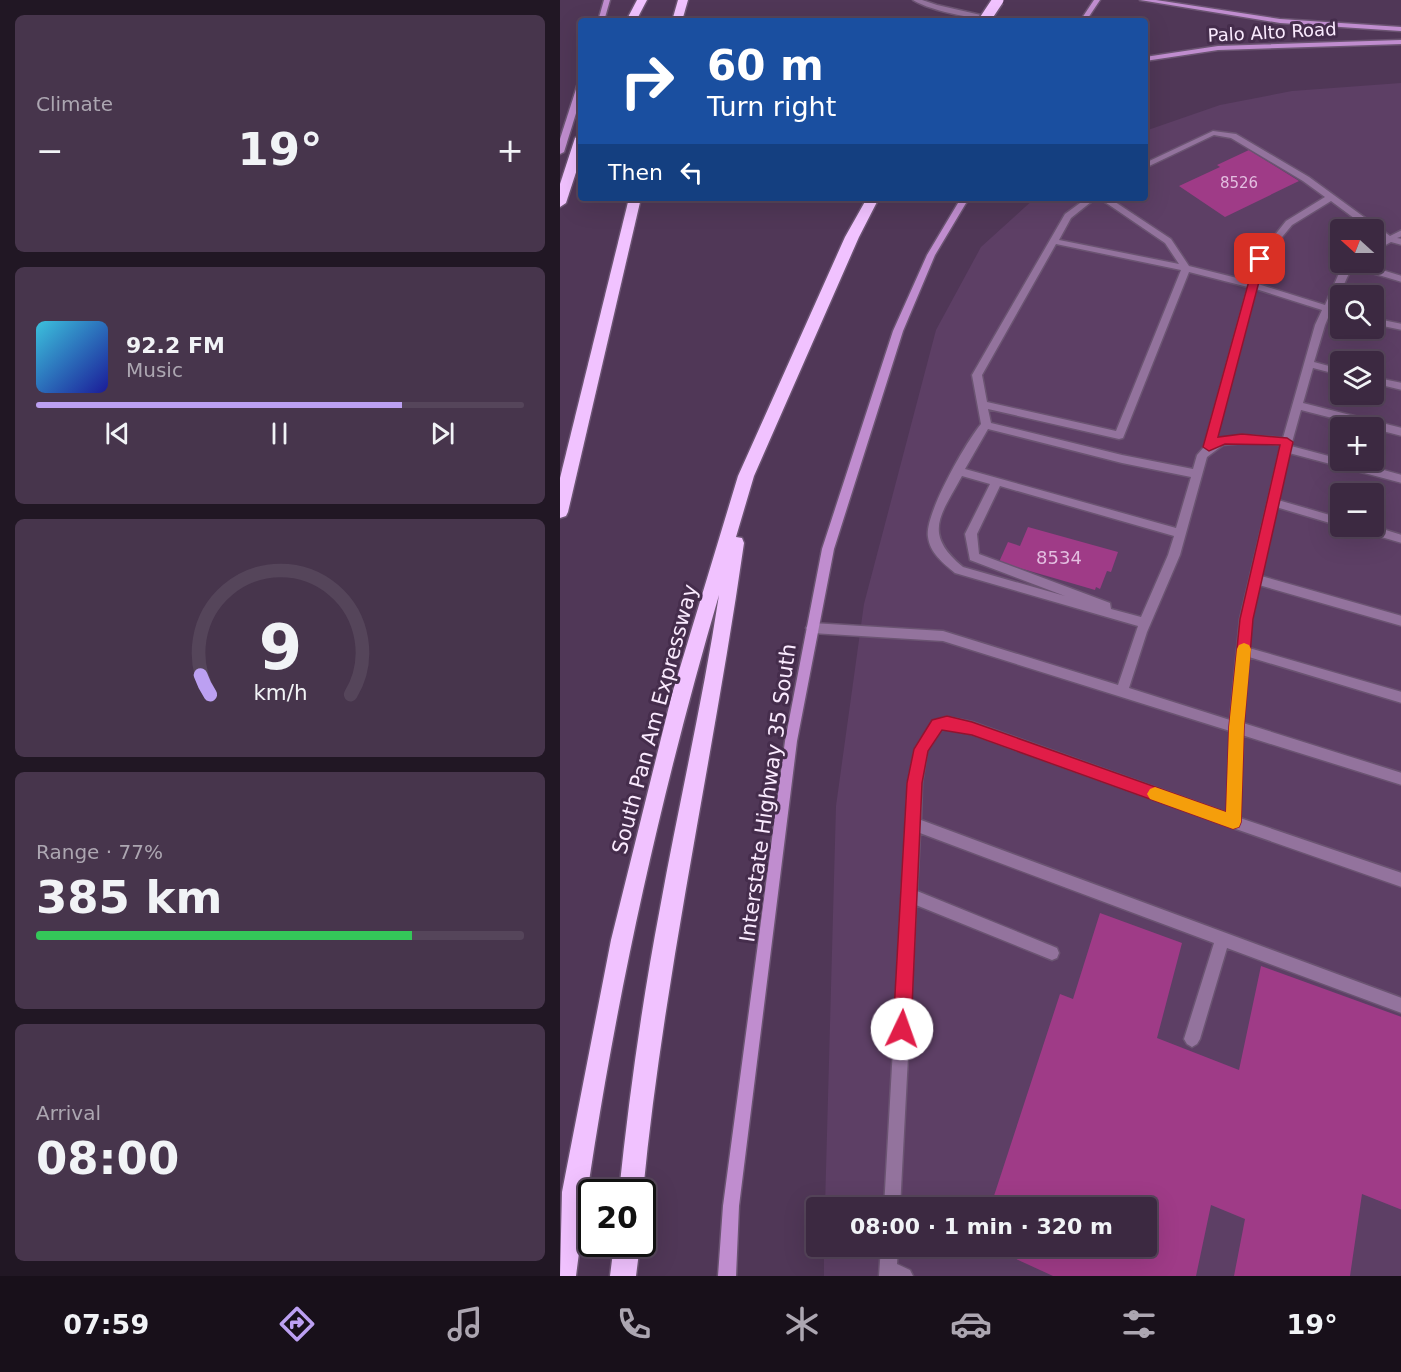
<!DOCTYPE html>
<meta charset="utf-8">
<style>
:root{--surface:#3c2941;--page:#47354c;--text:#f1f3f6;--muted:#aca6b1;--line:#55455a;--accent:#bca0f2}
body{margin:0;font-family:"DejaVu Sans",sans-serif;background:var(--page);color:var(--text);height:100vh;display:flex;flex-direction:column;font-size:22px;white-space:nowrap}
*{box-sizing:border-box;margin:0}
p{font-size:20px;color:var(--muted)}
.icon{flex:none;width:33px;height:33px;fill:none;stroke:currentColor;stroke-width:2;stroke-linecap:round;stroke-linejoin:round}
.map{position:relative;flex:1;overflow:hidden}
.drawer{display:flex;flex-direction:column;gap:15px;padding:15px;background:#211724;width:560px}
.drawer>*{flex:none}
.hud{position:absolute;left:18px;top:18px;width:570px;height:183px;border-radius:6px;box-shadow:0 6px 24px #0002,0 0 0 2px var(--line);background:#1a4fa0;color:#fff;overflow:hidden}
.needle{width:39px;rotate:291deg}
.controls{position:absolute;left:770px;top:219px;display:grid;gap:12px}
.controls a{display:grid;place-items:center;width:54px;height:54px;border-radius:6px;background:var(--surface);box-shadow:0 6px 24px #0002,0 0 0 2px var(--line);font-size:30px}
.speed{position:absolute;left:18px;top:1179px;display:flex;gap:12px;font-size:30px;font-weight:700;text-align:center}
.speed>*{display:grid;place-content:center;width:78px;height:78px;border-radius:50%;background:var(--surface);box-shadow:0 6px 24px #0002,0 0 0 2px var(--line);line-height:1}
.speed .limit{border:3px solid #111;border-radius:9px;background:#fff;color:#111}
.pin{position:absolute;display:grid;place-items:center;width:51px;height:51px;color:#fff;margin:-26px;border-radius:12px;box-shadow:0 3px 9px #0006}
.me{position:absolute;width:66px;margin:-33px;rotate:3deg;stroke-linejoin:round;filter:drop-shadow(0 0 4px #0008)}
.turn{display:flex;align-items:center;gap:21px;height:126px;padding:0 30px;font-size:27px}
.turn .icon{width:78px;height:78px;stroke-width:2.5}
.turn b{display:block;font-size:42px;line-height:51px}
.then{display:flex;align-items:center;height:57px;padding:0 30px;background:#0003;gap:12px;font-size:22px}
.big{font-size:45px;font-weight:600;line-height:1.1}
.drawer .card{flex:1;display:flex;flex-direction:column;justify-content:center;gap:9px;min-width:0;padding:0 21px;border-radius:9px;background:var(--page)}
.drawer .dial{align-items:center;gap:0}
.dial svg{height:156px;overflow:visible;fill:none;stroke:var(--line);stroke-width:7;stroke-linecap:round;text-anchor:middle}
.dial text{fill:var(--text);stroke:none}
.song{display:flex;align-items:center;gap:18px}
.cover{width:72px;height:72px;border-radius:9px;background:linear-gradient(135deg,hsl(190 70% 55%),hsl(240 70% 35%))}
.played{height:6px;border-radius:3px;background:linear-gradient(90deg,var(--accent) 75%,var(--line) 75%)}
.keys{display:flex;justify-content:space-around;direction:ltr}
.heat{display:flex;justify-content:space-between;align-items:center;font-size:33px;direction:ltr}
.charge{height:9px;border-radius:4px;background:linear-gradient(90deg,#34c759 77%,var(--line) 0)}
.trip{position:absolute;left:246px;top:1197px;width:351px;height:60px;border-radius:6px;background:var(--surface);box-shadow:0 6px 24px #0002,0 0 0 2px var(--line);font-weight:600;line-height:60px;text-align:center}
.tab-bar{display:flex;height:96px;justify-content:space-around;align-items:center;background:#18101a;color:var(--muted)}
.tab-bar .icon{width:42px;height:42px}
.tab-bar .active{color:var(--accent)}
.tab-bar b{font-size:27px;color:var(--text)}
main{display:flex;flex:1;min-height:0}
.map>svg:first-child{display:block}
.built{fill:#5d3f65;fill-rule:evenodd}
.building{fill:#9f3b87}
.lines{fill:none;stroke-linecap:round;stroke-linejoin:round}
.lane-casing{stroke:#6b5472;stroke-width:3}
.secondary-casing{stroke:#6b5472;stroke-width:3}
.highway-casing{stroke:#6b5472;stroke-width:3}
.lane{fill:#93739d;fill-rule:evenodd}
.secondary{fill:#c08dcf;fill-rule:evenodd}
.highway{fill:#f1c2ff;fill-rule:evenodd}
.highway-bridge-casing{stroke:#6b5472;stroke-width:14;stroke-linecap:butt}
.highway-bridge{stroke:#f1c2ff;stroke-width:11}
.route{fill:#e11d48;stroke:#92132f;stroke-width:1.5}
.slow{fill:#f59e0b}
.labels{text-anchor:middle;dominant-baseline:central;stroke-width:6;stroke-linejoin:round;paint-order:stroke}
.far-number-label{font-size:15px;fill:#e3bee0}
.far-street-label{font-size:18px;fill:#faeafe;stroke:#452d4c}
.number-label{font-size:18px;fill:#e3bee0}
.street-label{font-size:21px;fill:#faeafe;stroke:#452d4c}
</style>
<main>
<section class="drawer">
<div class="card"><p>Climate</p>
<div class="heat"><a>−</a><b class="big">19°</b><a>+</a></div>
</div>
<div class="card">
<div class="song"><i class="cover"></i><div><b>92.2 FM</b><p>Music</p></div></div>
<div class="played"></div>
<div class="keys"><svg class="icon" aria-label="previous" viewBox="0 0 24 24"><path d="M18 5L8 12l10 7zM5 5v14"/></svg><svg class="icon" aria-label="pause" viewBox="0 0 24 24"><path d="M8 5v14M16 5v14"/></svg><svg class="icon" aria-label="next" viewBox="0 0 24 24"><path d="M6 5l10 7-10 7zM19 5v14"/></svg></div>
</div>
<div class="card dial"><svg viewBox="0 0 100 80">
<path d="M14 69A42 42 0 1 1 86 69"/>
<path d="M14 69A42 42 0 0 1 9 59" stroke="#bca0f2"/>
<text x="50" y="56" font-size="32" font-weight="700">9</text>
<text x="50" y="72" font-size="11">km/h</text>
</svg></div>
<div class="card"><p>Range · 77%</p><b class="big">385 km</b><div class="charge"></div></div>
<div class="card"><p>Arrival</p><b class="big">08:00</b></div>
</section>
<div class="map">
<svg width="842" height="1276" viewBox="0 0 842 1276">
<rect width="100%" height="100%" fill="#503757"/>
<path class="built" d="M841 83V1276H264V1247L586 1246V1208L265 1207 276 806 304 604 376 330 421 247 475 198H585V131L660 105 732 91ZM780 230H813V262H780ZM780 296H813V328H780ZM780 362H813V394H780ZM780 428H813V460H780ZM780 494H813V526H780Z"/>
<g class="building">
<polygon points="689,150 739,181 665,217 619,186 660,167 657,165"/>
<polygon points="468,527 558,552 551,572 547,571 540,589 536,587 535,590 439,562 448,542 460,546"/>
<polygon points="540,913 622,943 597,1038 679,1070 701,966 842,1017 842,1210 802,1194 790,1276 674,1276 685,1219 651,1205 636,1276 493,1276 428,1246 586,1246 586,1208 430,1208 500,994 513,999"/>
</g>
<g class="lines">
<defs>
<g id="lane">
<path d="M353 0H362L377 5 447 21C424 21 372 12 353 0Z"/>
<path d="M653 131 676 134 749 177 830 236 842 230V236L837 238 842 239V245L831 242 813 252V245L824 239 813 230H810L771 201 732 225 704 259 698 284 765 305 784 262H796L842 276V282L792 267 773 308 780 310V316L770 313 765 325 754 362 780 369V375L753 368 743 403 842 428V436L741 410 731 446 780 459V460H787L842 475V483L729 453 718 500 780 518V526L716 507 701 576 842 616V626L699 585 692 619 689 648 842 692V703L689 657 683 723 842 773V785L682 735 680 818 842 873V887L673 828 412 734 387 729 381 730 367 751 362 783 361 820 842 998V1013L667 948 640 1039 637 1044 632 1047 627 1044 624 1039 654 943 360 833 357 891 497 948 499 953 497 958 492 960 356 905 340 1208H324L348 783 355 749 373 721 387 717 412 722 667 813 670 731 383 641 252 633 248 631 246 628 248 625 252 623 383 631 558 685 578 626 395 573C383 563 370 553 368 537 364 515 406 442 421 424L412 375 505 214 527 198H536L511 218 499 240 619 264 605 243 539 198H549L611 239 629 266 689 281 696 259 726 221 765 197 743 181 671 138 654 135 585 168V163ZM496 244 621 270 556 431 427 402 422 375ZM629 272 688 287 644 447 637 455 633 469 562 455 431 423 428 409 559 439 563 438ZM696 289 762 310 755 325 723 438 682 435 656 440ZM428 429 562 463 631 477 616 528 405 469ZM693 442 721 445 680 619 670 720 569 688 587 632 620 555 647 457 663 445ZM402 476 430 484 405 534 410 560 505 596 403 567C362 533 381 515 402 476ZM440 486 614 536 608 555 581 617 551 609 550 603 419 554 417 534Z"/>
<polygon points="813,318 842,324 842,330 813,324"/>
<polygon points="813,377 842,383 842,390 813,383"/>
<polygon points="793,526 813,526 842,535 842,543 794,529"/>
<polygon points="321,1246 338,1246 337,1264 350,1270 353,1276 319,1276"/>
</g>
<g id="secondary">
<polygon points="44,0 50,0 44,21 38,21"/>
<polygon points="534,0 540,0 526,21 520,21"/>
<polygon points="580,0 596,0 720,19 842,27 842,31 720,23"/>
<polygon points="842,40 842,44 658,50 585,61 585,57 658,46"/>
<polygon points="18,83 21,83 21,97 4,152 0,154 0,139"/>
<polygon points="401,198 409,198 375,255 343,331 274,549 237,741 179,1206 176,1276 158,1276 163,1206 225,741 262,549 333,331 367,255"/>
</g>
<g id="highway">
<polygon points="77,0 87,0 76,21 66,21"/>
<polygon points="118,0 128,0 122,21 112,21"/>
<polygon points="21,134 21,157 6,203 0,207 0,184 15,138"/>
<polygon points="69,198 81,198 8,512 6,516 0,518 0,478"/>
<path d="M307 198H319L299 237 194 476 176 537 182 538 184 543C153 760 104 974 83 1192L82 1194 59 1192C69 1097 82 1002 100 908 119 803 143 700 159 595 94 817 45 1046 16 1276H0L2 1192 51 940 112 694 178 476 285 237Z"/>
<polygon points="54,1244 80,1244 76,1276 50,1276"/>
</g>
</defs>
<use href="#lane" class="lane-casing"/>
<use href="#secondary" class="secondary-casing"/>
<use href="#highway" class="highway-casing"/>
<use href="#lane" class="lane"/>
<use href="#secondary" class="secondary"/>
<use href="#highway" class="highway"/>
<defs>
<polyline id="highway-bridge" points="424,21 438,0"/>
</defs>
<use href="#highway-bridge" class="highway-bridge-casing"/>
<use href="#highway-bridge" class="highway-bridge"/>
</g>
<polygon class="route" points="700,256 705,259 658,437 682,434 727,438 733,442 693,619 684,727 681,822 679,827 673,829 412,735 382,730 368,751 362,783 351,1029 348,1035 342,1037 336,1035 333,1029 347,783 354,749 372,720 387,716 412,722 666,812 669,727 680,619 720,445 665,444 649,451 643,447 695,259"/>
<polygon class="slow" points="684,643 689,645 691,649 684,727 681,822 679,827 673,829 590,799 587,794 590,789 595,787 666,812 669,727 677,649 679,645"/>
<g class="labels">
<g class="far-number-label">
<text x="679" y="183">8526</text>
</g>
<g class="far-street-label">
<text transform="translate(712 32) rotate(-3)">Palo Alto Road</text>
</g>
<g class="number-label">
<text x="499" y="557">8534</text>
</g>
<g class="street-label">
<text transform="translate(95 719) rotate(-75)">South Pan Am Expressway</text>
<text transform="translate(208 793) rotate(-82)">Interstate Highway 35 South</text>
</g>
</g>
</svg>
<div class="controls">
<a><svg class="needle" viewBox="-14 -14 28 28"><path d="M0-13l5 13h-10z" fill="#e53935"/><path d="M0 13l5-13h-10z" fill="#aca6b1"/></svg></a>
<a><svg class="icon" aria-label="search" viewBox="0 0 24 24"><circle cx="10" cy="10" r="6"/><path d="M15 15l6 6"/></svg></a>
<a><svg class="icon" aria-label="layers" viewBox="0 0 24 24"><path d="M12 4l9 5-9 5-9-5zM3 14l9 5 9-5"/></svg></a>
<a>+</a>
<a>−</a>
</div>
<div class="speed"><div class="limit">20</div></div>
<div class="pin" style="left:700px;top:259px;background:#d93025"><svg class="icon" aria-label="arrive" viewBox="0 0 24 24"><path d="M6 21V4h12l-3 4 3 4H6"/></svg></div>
<svg class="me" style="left:342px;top:1029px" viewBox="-20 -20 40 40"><circle r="19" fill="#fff"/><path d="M0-13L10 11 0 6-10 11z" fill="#e11d48"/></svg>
<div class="trip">08:00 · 1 min · 320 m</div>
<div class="hud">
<div class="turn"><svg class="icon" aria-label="right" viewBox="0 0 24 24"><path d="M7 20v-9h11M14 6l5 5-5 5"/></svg><div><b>60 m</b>Turn right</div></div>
<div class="then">Then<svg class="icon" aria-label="left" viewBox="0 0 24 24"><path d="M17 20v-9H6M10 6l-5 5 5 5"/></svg></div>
</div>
</div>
</main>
<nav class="tab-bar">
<b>07:59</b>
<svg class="icon active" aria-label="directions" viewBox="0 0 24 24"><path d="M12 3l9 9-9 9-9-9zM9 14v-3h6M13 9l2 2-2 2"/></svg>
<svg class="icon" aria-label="music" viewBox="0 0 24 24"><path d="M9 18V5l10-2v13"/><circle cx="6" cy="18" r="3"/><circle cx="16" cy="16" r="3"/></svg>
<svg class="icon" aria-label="phone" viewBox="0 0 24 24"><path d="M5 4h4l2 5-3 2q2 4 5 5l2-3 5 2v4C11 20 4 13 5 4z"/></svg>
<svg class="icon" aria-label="climate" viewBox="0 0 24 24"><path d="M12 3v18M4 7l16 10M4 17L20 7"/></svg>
<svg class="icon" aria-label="car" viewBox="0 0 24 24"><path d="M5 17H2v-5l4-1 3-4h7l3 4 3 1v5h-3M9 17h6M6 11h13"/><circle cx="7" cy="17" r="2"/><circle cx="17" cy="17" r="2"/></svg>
<svg class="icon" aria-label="filters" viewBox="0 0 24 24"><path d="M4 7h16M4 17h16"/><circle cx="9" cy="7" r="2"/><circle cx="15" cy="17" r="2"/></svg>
<b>19°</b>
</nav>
